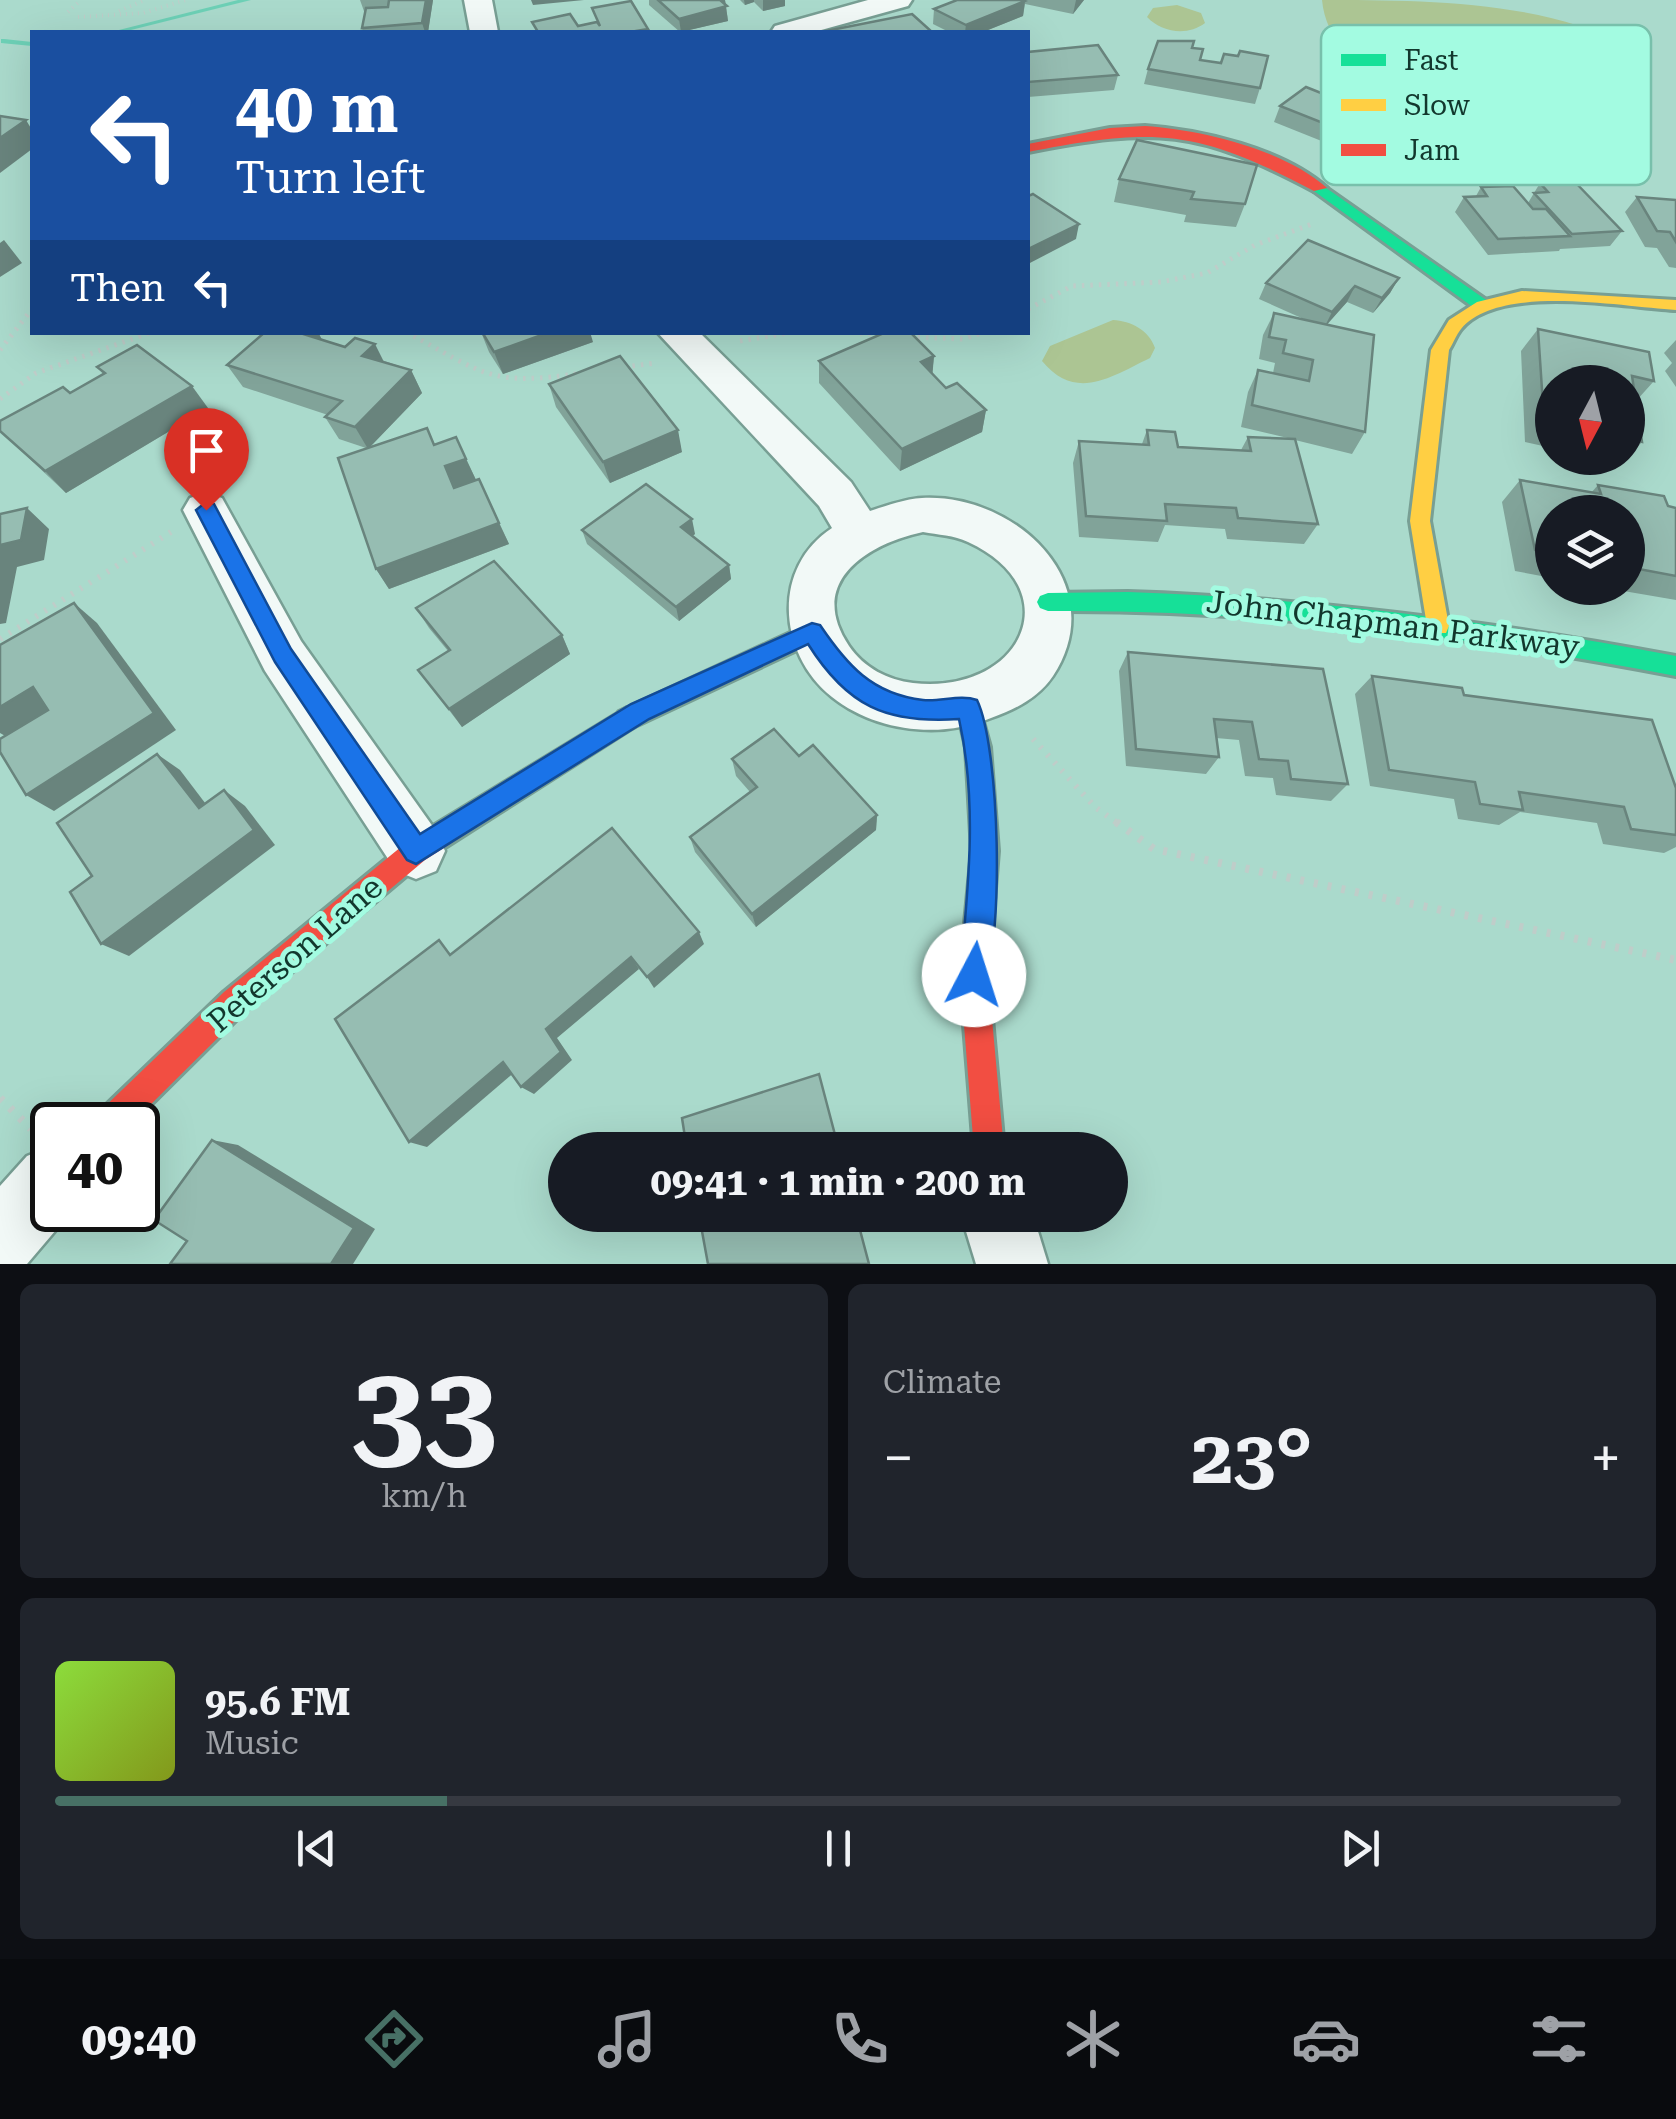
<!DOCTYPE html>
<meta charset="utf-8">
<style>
:root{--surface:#171b24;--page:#20242c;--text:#f1f3f6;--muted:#9ea1a6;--line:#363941;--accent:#477065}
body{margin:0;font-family:"Roboto Serif",serif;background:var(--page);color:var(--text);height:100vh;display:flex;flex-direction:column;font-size:38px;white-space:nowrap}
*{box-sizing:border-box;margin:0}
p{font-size:32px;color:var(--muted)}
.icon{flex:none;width:55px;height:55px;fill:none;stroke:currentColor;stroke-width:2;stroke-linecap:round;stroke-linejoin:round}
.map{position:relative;height:1264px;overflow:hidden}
.side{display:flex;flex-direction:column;gap:20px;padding:20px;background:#0d0f14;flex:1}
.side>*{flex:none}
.hud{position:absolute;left:30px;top:30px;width:1000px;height:305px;border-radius:0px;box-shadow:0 10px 40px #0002;background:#1a4fa0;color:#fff;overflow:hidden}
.needle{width:65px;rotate:187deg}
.buttons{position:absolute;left:1535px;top:365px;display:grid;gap:20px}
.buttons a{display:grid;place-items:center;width:110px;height:110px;border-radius:50%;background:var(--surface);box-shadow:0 10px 40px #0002;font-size:50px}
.speed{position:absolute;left:30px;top:1102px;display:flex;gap:20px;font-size:50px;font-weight:700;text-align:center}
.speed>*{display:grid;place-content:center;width:130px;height:130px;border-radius:50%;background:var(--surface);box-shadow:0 10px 40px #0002;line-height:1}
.speed .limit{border:5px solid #111;border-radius:15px;background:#fff;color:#111}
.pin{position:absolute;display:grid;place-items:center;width:85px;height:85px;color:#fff;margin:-102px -42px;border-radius:50% 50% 50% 0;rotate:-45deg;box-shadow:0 0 10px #0007}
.pin .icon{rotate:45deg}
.me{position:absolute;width:110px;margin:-55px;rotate:5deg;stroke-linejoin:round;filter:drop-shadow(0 0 8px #0008)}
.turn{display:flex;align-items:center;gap:35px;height:210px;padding:0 40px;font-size:45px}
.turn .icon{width:130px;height:130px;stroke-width:2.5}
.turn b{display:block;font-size:70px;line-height:85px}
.then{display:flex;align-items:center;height:95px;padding:0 40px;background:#0003;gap:20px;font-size:38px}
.big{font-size:75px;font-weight:700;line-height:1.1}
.side .tile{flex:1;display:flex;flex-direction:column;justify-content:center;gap:15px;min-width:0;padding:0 35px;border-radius:15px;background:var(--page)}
.side .dial{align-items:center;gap:0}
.dial b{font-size:130px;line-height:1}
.song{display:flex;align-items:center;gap:30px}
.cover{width:120px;height:120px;border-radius:15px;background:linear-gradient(135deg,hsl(90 70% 55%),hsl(70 70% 35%))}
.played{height:10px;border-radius:5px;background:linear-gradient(90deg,var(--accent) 25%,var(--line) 25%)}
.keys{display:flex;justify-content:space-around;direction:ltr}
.heat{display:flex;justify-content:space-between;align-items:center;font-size:55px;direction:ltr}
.side .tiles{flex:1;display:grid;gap:20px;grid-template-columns:1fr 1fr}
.tile:last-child{grid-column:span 2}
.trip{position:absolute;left:548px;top:1132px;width:580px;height:100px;border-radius:50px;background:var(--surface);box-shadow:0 10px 40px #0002;font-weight:700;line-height:100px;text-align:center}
.menu{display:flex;height:160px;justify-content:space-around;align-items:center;background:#090b0e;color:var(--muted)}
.menu .icon{width:70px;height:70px}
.menu .on{color:var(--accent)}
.menu b{font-size:45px;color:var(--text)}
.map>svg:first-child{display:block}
.green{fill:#acc593}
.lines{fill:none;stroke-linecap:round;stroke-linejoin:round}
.stream{fill:#6dd0b6;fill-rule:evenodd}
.street-casing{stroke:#789f94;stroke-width:5}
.fast-casing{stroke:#789f94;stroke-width:6}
.slow-casing{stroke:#789f94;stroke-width:6}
.jam-casing{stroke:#789f94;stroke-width:6}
.path-far3{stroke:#bfcdc9;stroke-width:4;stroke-dasharray:1 5;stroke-linecap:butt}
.path-far2{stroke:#bfcdc9;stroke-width:5;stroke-dasharray:2.5 6;stroke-linecap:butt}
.path-far1{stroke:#bfcdc9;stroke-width:6;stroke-dasharray:2.5 8;stroke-linecap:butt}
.path{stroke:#bfcdc9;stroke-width:8;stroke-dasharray:4 10;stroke-linecap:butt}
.street{fill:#f2f9f7;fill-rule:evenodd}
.fast{fill:#16e098;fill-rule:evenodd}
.slow{fill:#ffcf43;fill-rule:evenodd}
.jam{fill:#f24e42;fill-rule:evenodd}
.wall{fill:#81a399}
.shaded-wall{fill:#69847d}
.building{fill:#96bdb2;stroke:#69847d;stroke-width:2.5}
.route{fill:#1a73e8;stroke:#114b97;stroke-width:2.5}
.labels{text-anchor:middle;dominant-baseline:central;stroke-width:10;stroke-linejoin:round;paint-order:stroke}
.street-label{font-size:32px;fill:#12372d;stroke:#a3fbe1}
.key{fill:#a3fbe1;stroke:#78c0ab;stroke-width:2.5}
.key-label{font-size:28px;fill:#12372d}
</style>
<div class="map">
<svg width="1676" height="1264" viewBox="0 0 1676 1264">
<rect width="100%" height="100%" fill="#aadacc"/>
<g class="green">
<path d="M1322 0C1413 0 1549 0 1625 47L1581 171C1502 146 1331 96 1322 0Z"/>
<path d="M1177 5 1201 13 1205 23C1188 36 1162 33 1147 17L1153 8Z"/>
<path d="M1113 320C1131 321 1149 330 1155 348L1150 358C1111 377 1076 402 1042 361L1050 346Z"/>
</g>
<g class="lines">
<g class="stream">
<polygon points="238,0 251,0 123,32 111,32"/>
<polygon points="4,39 32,42 32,46 1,43 1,39"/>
</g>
<defs>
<g id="street">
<polygon points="464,0 492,0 498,32 470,32"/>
<polygon points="868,0 912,0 908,6 814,32 771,32 775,26"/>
<path d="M657 332H699L851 482 870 511C886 506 904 499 922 498 1015 493 1113 584 1053 676 1038 698 1016 709 991 718 941 739 876 732 832 697 778 654 771 568 832 528L819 506ZM923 532C938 535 954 535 968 542 1072 590 1021 695 913 683 888 680 864 668 849 646 806 582 867 544 923 532Z"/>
<polygon points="206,493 222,498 301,641 436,831 445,851 436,871 416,879 396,871 265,671 183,510 190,498"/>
<polygon points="52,1146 52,1210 73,1210 27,1264 0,1264 0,1186 27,1156"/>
<polygon points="961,1215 1033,1215 1048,1264 976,1264"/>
</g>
<g id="fast">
<polygon points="1319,183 1489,302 1489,310 1477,310 1314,191 1311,188"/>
<path d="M1128 592C1313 598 1494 622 1676 656V676C1467 636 1261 609 1048 611L1040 608 1037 602 1040 596 1048 593Z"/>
</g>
<g id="slow">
<path d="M1522 291 1676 300V310C1621 307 1499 283 1461 329 1456 335 1453 344 1449 350L1430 521 1449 626 1446 633H1430L1427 626 1410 521 1431 350 1449 320 1477 302Z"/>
<polygon points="812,623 820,625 823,632 820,639 635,726 627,730 619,726 615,719 619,712"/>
</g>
<g id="jam">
<path d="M1145 126C1202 130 1283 149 1327 188L1314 191C1197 129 1156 127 1028 152V144L1110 128Z"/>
<polygon points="969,697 977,700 990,747 998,851 988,975 1004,1150 974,1150 960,975 972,851 966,747 957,707 961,700"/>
<polygon points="627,708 635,712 639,719 635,726 425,860 244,1012 130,1125 93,1125 97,1114 224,992 407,842"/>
</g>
</defs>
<use href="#street" class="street-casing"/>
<use href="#fast" class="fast-casing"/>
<use href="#slow" class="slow-casing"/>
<use href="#jam" class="jam-casing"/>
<g class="path-far3">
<polyline points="119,11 145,0"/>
<polyline points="68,12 81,0"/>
<polyline points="78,17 143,13 186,0"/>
</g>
<g class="path-far2">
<polyline points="1028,309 1072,286 1161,282 1207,273 1255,245 1312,224"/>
<path d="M406 332C485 374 490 387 582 373"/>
<polyline points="843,332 887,335"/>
<polyline points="909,337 963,339 986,332"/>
<polyline points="740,341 794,332"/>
<polyline points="0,350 32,309"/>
<polyline points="624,367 656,363"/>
<polyline points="0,399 36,373 152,332"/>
</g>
<g class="path-far1">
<polyline points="0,639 171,532"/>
<polyline points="1033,739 1095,807 1120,825"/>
</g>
<g class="path">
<polyline points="1116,822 1154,849 1676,960"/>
<polyline points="0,1098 31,1129"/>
</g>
<use href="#street" class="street"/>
<use href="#fast" class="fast"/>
<use href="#slow" class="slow"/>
<use href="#jam" class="jam"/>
</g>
<g class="wall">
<polygon points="360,0 433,0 428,32 363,32 362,28 365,14"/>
<polygon points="649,0 725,0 728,21 680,32 649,5"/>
<polygon points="740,0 785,0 785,6 763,11 754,2 745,5"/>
<polygon points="1024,0 1084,0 1073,14 1025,4 1023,16 983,32 949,32 933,24 934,9"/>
<polygon points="1192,48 1200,60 1260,88 1255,104 1144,84 1148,69"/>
<polygon points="1028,52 1118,75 1114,90 1028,97"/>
<polygon points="1280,106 1429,136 1421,151 1389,179 1365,170 1369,160 1274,122"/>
<polygon points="1137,140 1245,204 1236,227 1184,222 1186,215 1114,202 1119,179"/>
<polygon points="1540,183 1622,231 1610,246 1560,249 1559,251 1488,255 1455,212 1464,197 1476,196 1481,187 1528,203"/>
<polygon points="1637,197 1676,200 1676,268 1669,267 1657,248 1645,247 1625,212"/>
<polygon points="1399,278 1390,293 1373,313 1347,302 1327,324 1365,432 1352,454 1295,440 1318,524 1304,544 1227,539 1225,529 1165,525 1158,542 1079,537 1073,463 1079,441 1142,444 1147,430 1178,447 1241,450 1248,437 1292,439 1241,427 1248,392 1258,370 1273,373 1275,363 1259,359 1263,335 1274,313 1306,320 1259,299 1266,283"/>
<polygon points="1538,329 1654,381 1636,401 1642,442 1628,457 1628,382 1552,382 1552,448 1525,442 1521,351"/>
<polygon points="265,332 318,332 322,340 411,370 422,393 370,447 427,428 435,445 456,437 476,480 479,479 509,544 389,589 376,569 366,448 339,439 325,417 328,415 243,387 227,365"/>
<polygon points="481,332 593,342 503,374 489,352"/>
<polygon points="1676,340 1676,387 1665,371 1672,363 1664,353"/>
<polygon points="934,356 932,374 946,388 986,410 982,432 900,471 819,383 819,361"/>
<polygon points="97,367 208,408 66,493 0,431 103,374"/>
<polygon points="549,384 682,452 610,483 556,407"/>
<polygon points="1594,458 1627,458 1620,464"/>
<polygon points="1520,480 1591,493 1598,485 1676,508 1676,600 1606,588 1628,588 1628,512 1552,512 1552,578 1515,571 1502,502"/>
<polygon points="582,530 695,534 692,536 729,565 731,579 679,621 587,544"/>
<polygon points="416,608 562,635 570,654 462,727 418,670 448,651 429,628"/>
<polygon points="1128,652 1323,669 1348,784 1331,801 1276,795 1273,778 1245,776 1239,740 1216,738 1219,757 1206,774 1126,766 1119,671"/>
<polygon points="1372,676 1464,695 1676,788 1676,847 1664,853 1603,844 1597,823 1520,812 1499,825 1458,819 1454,799 1370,786 1355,694"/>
<polygon points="799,756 877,815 876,830 756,927 695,852 690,837 750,792 736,776 732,759"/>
</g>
<g class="shaded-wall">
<polygon points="426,0 433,0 428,32 425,32 422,23"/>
<polygon points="531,0 584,0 533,5"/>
<polygon points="718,0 725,0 728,21 681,32 679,19"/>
<polygon points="744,0 754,0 754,2 745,5"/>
<polygon points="763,0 785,0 785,6 763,11"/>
<polygon points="1076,0 1084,0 1073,14"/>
<polygon points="1025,1 1023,16 983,32 965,32 966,25"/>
<polygon points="26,120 32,130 32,149 0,173 0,138"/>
<polygon points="1429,136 1421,151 1389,179 1397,164"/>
<polygon points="1079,224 1076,239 1028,264 1028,249"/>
<polygon points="4,240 22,263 0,277 0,243"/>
<polygon points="1399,278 1390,293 1373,313 1382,298"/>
<polygon points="1355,286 1347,302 1324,328 1332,312"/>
<polygon points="294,332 318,332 322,340"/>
<polygon points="550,332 590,332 593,342 503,374 494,352"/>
<polygon points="375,344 386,366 362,356"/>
<polygon points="934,356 932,379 921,362"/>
<polygon points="411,370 422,393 368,449 355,427"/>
<polygon points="192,386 208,408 66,493 45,471"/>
<polygon points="986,410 982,432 900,471 902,449"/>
<polygon points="678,430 682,452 610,483 603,462"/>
<polygon points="466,459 476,480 465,509 445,466"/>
<polygon points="27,508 49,529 44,560 17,567 6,623 0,624 0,545"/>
<polygon points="692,519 695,534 684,542 681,527"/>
<polygon points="499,523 509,544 389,589 376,569"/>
<polygon points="729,565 731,579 679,621 676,607"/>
<polygon points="74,603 97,623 176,730 54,811 26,795"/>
<polygon points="562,635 570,654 462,727 449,709"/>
<polygon points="33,687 58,706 7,737 0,733 0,707"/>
<polygon points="157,754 180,770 221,824 199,808"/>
<polygon points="224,790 245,806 275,845 129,956 101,944"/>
<polygon points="877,815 876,830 756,927 752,914"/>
<polygon points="699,932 704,944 654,988 647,977"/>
<polygon points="631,957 639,969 557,1038 572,1060 534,1094 521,1087 546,1029"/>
<polygon points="503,1062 517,1070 427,1147 409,1142"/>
<polygon points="212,1140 238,1145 375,1229 353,1264 331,1264"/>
</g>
<g class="building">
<polygon points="389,0 426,0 422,23 362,28 366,8 388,7"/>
<polygon points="658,0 720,0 727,6 679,19"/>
<polygon points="957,0 1023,0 1025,1 966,25 934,9"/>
<polygon points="631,1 648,29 630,32 538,32 532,22 570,14 578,26 597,22 600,26 592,8"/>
<polygon points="912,14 932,32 821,32"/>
<polygon points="1158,41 1194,41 1192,48 1203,49 1200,60 1221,63 1224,54 1238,56 1240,51 1268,56 1260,88 1148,69"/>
<polygon points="1098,45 1118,75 1028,82 1028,52"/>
<polygon points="1306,87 1429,136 1397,164 1372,154 1381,146 1280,106"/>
<polygon points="0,116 26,120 0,138"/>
<polygon points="1137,140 1257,165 1245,204 1191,199 1194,192 1119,179"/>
<polygon points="1574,181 1622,231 1572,234 1534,193 1548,192 1540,183"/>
<polygon points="1513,186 1533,209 1546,209 1570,236 1498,239 1464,197 1487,196 1481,187"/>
<polygon points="1033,194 1079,224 1028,249 1028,196"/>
<polygon points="1637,197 1676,200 1676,242 1670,232 1657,231"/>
<polygon points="1308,240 1399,278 1382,298 1355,286 1332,312 1266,283"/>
<polygon points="1274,313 1374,335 1365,432 1252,405 1258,370 1309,381 1313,360 1283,353 1286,340 1269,337"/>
<polygon points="1538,329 1649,352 1654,381 1632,376 1642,442 1628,439 1628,382 1552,382 1552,422 1544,420"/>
<polygon points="265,332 297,332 345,347 355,338 375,344 362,356 411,370 355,427 325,417 342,401 227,365"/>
<polygon points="482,332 550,332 494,352"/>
<polygon points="886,332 910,332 934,356 921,362 946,388 957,383 986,410 902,449 819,361"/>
<polygon points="137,345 192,386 45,471 0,431 0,421 63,387 70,393 105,373 97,367"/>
<polygon points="620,356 678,430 603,462 549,384"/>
<polygon points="427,428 434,445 456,437 466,459 445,466 454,488 479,479 499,523 376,569 338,458"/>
<polygon points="1147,430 1175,432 1178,447 1251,451 1248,437 1295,439 1318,524 1238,518 1236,508 1165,504 1167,521 1086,516 1079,441 1149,445"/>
<polygon points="1520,480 1601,494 1598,485 1664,496 1668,506 1676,508 1676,576 1628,567 1628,512 1552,512 1552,554 1535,550"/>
<polygon points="646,484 692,519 681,527 729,565 676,607 582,530"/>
<polygon points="27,508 21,540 0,545 0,514"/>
<polygon points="494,561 562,635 449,709 418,670 450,650 416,608"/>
<polygon points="74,603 154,713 26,795 0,752 0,739 48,710 33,687 0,707 0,645"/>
<polygon points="1128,652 1323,669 1348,784 1291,779 1288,761 1259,759 1252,722 1214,719 1219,757 1136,749"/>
<polygon points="1372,676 1462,688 1464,695 1652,720 1676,788 1676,835 1631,829 1624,807 1519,792 1523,810 1480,804 1475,782 1389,770"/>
<polygon points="774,729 799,756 813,745 877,815 752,914 690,837 757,787 732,759"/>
<polygon points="157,754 199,808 224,790 254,830 101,944 70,892 92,876 57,823"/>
<polygon points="612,828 699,932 647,977 631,957 546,1029 561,1052 521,1087 503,1062 409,1142 335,1019 439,940 450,955"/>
<polygon points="819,1074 839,1150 687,1150 682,1118"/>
<polygon points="212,1140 354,1228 331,1264 170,1264 187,1241 154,1220"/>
<polygon points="699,1215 856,1215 869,1264 708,1264"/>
</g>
<path class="route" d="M206 502 214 504 291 649 420 834 631 704 812 623 820 625C847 665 872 694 923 700 941 702 960 694 977 700 1000 748 1004 937 984 985L974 989 964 985 960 975C968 890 978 804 959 719 886 724 847 706 808 644L649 719 416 864 407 860 275 662 196 510Z"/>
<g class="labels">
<g class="street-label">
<text transform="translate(1393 624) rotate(7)">John Chapman Parkway</text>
<text transform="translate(295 954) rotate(-41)">Peterson Lane</text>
</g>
</g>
<rect x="1321" y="25" width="330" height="160" rx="15" class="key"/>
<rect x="1341" y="54" width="45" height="12" fill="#16e098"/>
<rect x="1341" y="99" width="45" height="12" fill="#ffcf43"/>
<rect x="1341" y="144" width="45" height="12" fill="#f24e42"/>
<g class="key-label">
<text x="1404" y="70">Fast</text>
<text x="1404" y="115">Slow</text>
<text x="1404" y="160">Jam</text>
</g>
</svg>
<div class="buttons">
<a><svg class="needle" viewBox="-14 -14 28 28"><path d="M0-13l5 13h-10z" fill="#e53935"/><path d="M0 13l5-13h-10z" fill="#9ea1a6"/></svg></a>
<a><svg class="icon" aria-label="layers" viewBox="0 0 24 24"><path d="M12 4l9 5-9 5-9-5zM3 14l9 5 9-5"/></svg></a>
</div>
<div class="speed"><div class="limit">40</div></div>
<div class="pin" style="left:206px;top:510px;background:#d93025"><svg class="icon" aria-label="arrive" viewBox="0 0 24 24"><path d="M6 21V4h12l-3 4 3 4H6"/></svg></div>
<svg class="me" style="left:974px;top:975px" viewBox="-20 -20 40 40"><circle r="19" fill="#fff"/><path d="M0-13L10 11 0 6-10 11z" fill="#1a73e8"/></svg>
<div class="trip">09:41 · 1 min · 200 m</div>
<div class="hud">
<div class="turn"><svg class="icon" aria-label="left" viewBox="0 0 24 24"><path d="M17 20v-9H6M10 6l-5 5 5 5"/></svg><div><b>40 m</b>Turn left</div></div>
<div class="then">Then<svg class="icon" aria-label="left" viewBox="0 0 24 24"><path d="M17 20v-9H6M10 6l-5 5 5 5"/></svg></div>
</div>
</div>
<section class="side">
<div class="tiles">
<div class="tile dial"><b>33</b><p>km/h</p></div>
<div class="tile"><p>Climate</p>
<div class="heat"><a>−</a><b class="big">23°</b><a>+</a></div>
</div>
<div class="tile">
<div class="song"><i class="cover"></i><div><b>95.6 FM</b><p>Music</p></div></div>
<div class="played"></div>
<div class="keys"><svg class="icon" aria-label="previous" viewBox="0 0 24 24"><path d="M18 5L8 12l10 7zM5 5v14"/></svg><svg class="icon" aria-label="pause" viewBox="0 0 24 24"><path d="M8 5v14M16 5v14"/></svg><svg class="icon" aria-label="next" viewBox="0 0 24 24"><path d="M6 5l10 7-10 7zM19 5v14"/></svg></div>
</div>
</div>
</section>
<nav class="menu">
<b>09:40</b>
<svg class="icon on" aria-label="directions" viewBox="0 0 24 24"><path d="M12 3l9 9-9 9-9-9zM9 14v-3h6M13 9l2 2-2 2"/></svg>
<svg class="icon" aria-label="music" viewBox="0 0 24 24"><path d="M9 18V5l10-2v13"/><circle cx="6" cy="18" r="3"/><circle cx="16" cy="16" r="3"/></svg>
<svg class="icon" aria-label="phone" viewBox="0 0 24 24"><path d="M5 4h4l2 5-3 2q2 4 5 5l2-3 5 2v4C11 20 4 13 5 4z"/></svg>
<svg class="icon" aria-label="climate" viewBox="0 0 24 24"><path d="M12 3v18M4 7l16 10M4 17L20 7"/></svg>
<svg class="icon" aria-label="car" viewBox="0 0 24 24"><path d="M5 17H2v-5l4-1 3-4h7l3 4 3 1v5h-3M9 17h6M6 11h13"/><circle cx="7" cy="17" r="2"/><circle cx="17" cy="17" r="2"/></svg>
<svg class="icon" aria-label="filters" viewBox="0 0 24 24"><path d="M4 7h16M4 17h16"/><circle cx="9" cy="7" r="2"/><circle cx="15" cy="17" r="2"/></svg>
</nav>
